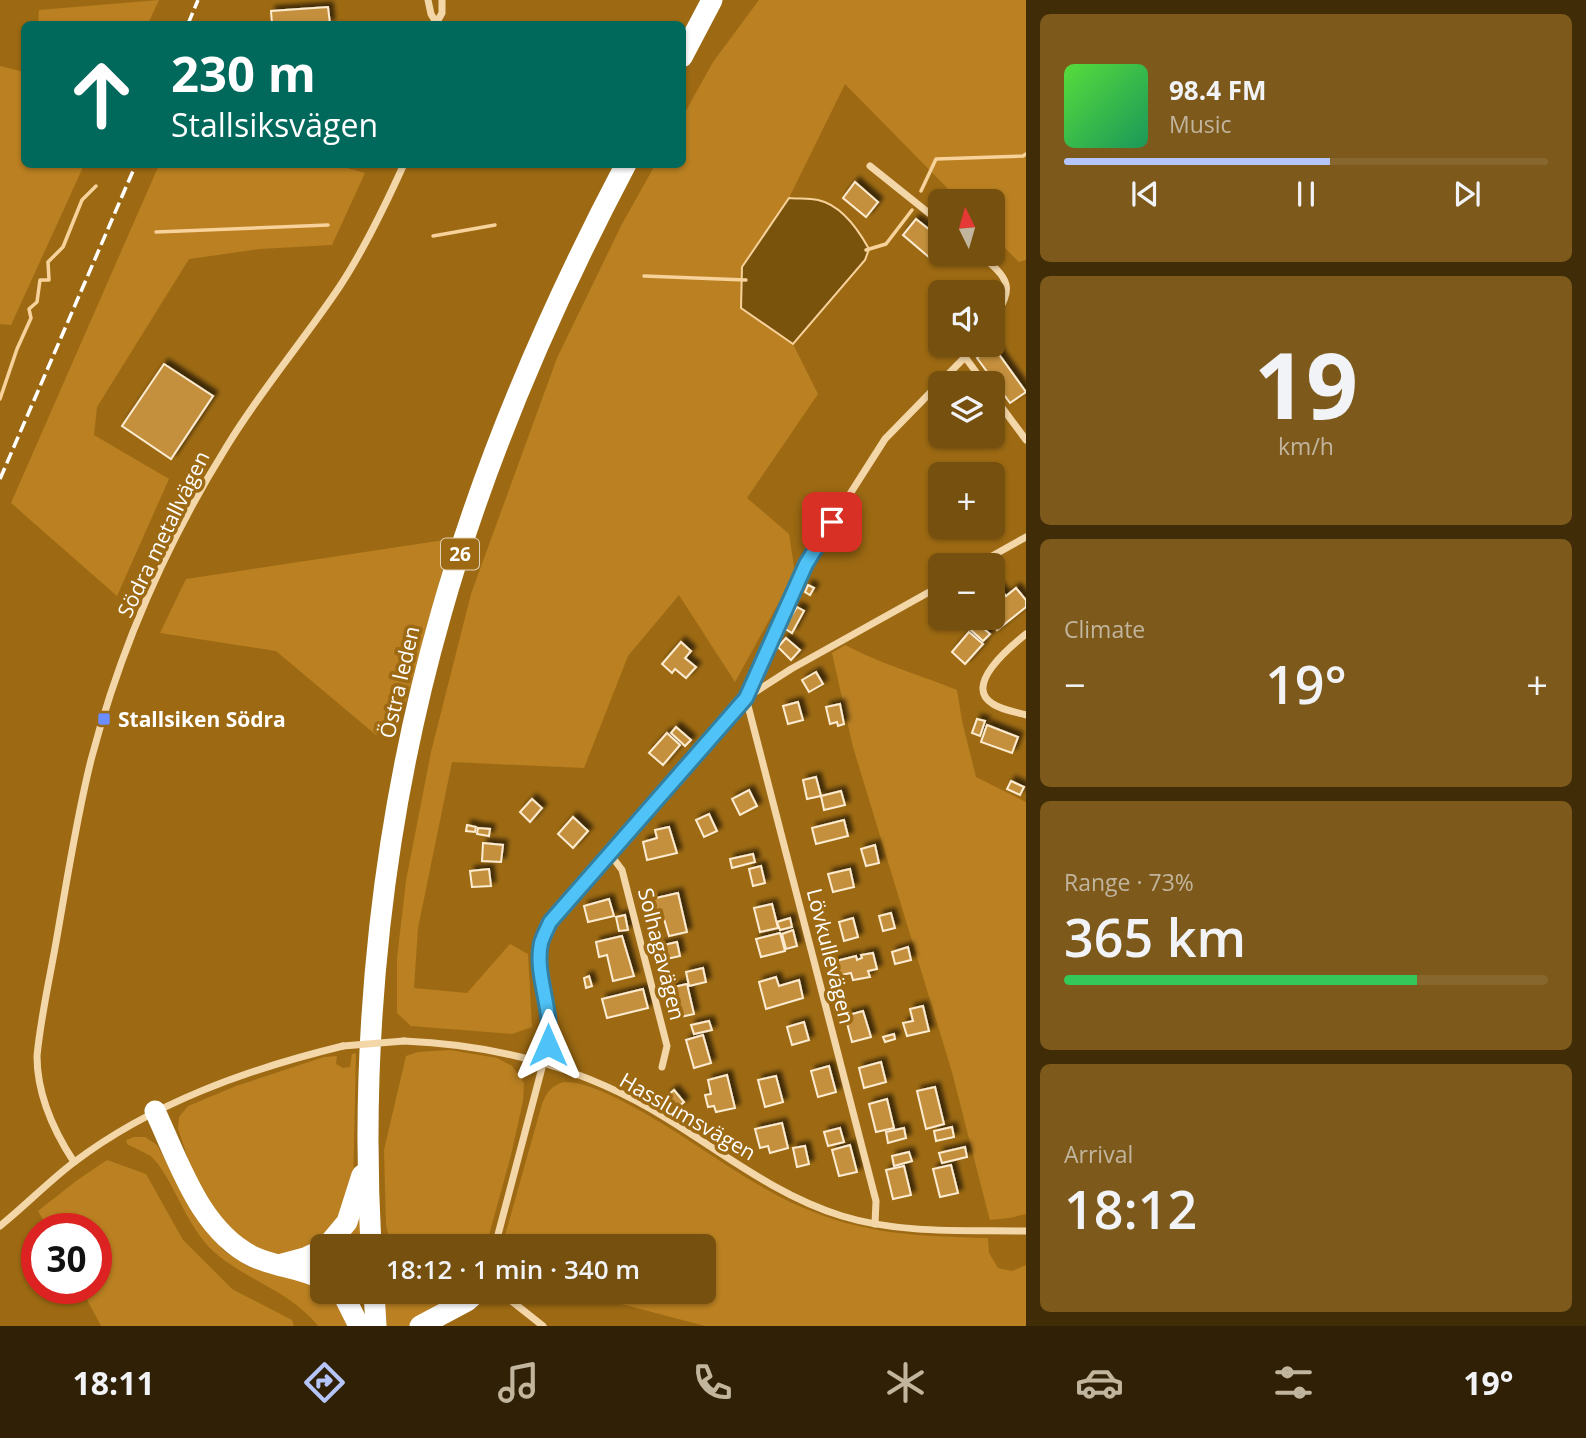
<!DOCTYPE html>
<meta charset="utf-8">
<style>
:root{--surface:#76500e;--page:#7d5a1c;--text:#f1f3f6;--muted:#c2b59e;--line:#87672e;--accent:#b5c5fa}
body{margin:0;font-family:"Open Sans",sans-serif;background:var(--page);color:var(--text);height:100vh;display:flex;flex-direction:column;font-size:26px;white-space:nowrap}
*{box-sizing:border-box;margin:0}
p{font-size:23px;color:var(--muted)}
.icon{flex:none;width:38px;height:38px;fill:none;stroke:currentColor;stroke-width:2;stroke-linecap:round;stroke-linejoin:round}
.map{position:relative;flex:1;overflow:hidden}
.panel{display:flex;flex-direction:column;gap:14px;padding:14px;background:#412c08;width:560px}
.panel>*{flex:none}
.top-card{position:absolute;left:21px;top:21px;width:665px;height:147px;border-radius:10px;box-shadow:0 2px 5px #0004;background:#00695c;color:#fff;overflow:hidden}
.needle{width:46px;rotate:355deg}
.controls{position:absolute;left:928px;top:189px;display:grid;gap:14px}
.controls a{display:grid;place-items:center;width:77px;height:77px;border-radius:10px;background:var(--surface);box-shadow:0 2px 5px #0004;font-size:35px}
.speed{position:absolute;left:21px;top:1213px;display:flex;gap:14px;font-size:35px;font-weight:700;text-align:center}
.speed>*{display:grid;place-content:center;width:91px;height:91px;border-radius:50%;background:var(--surface);box-shadow:0 2px 5px #0004;line-height:1}
.speed .limit{border:10px solid #d22;background:#fff;color:#111}
.pin{position:absolute;display:grid;place-items:center;width:60px;height:60px;color:#fff;margin:-30px;border-radius:14px;box-shadow:0 4px 10px #0006}
.me{position:absolute;width:77px;margin:-38px;rotate:0deg;stroke-linejoin:round;filter:drop-shadow(0 0 5px #0008)}
.turn{display:flex;align-items:center;gap:24px;height:147px;padding:0 35px;font-size:32px}
.turn .icon{width:91px;height:91px;stroke-width:2.5}
.turn b{display:block;font-size:49px;line-height:60px}
.big{font-size:52px;font-weight:600;line-height:1.1}
.panel .tile{flex:1;display:flex;flex-direction:column;justify-content:center;gap:10px;min-width:0;padding:0 24px;border-radius:10px;background:var(--page)}
.panel .dial{align-items:center;gap:0}
.dial b{font-size:91px;line-height:1}
.song{display:flex;align-items:center;gap:21px}
.cover{width:84px;height:84px;border-radius:10px;background:linear-gradient(135deg,hsl(110 70% 55%),hsl(150 70% 35%))}
.played{height:7px;border-radius:4px;background:linear-gradient(90deg,var(--accent) 55%,var(--line) 55%)}
.keys{display:flex;justify-content:space-around;direction:ltr}
.heat{display:flex;justify-content:space-between;align-items:center;font-size:38px;direction:ltr}
.charge{height:10px;border-radius:5px;background:linear-gradient(90deg,#34c759 73%,var(--line) 0)}
.trip{position:absolute;left:310px;top:1234px;width:406px;height:70px;border-radius:10px;background:var(--surface);box-shadow:0 2px 5px #0004;font-weight:600;line-height:70px;text-align:center}
.tabs{display:flex;height:112px;justify-content:space-around;align-items:center;background:#2f2006;color:var(--muted)}
.tabs .icon{width:49px;height:49px}
.tabs .selected{color:var(--accent)}
.tabs b{font-size:32px;color:var(--text)}
main{display:flex;flex:1;min-height:0}
.map>svg:first-child{display:block}
.green{fill:#ba8022}
.water{fill:#79520c;stroke:#f7d29b;stroke-width:2}
.lines{fill:none;stroke-linecap:round;stroke-linejoin:round}
.stream{stroke:#f7d29b;stroke-width:3.5}
.building{fill:#c4903c;stroke:#fdecd2;stroke-width:2;filter:url(#shadow)}
.street{stroke:#f4d7a9;stroke-width:7}
.highway{stroke:#fff;stroke-width:21}
.rail{stroke:#fff;stroke-width:3.5;stroke-dasharray:12 5;stroke-linecap:butt}
.street-bridge{stroke:#f4d7a9;stroke-width:7}
.route-casing{stroke:#337fa1;stroke-width:18}
.route{stroke:#4fc3f7;stroke-width:12}
.poi-dot{fill:#6c8dff;stroke:#9d6a13;stroke-width:2.5}
.labels{text-anchor:middle;dominant-baseline:central;stroke-width:7;stroke-linejoin:round;paint-order:stroke}
.shield{fill:#9d6a13;stroke:#e2d2b8;stroke-width:2}
.shield-label{font-size:19px;font-weight:bold;fill:#fff}
.street-label{font-size:21px;fill:#fff;stroke:#9d6a13}
.poi-label{font-size:21px;font-weight:bold;fill:#fff;stroke:#9d6a13;text-anchor:start}
</style>
<main>
<div class="map">
<svg width="1026" height="1326" viewBox="0 0 1026 1326">
<defs>
<filter id="shadow"><feDropShadow dx="4.5" dy="-4.5" stdDeviation="2" flood-color="#0009"/></filter>
</defs>
<rect width="100%" height="100%" fill="#9d6a13"/>
<g class="green">
<polygon points="159,0 148,24 38,24 39,10"/>
<polygon points="759,0 1026,0 1026,260 1019,262 992,235 992,201 960,201 845,84 789,198 742,268 741,308 793,344 818,394 747,498 789,534 795,573 735,682 679,595 628,656 584,768 452,762 418,928 414,988 467,993 510,944 528,954 532,1027 512,1034 411,1026 397,1013 397,958 406,881 431,752 471,594 557,358 622,224 655,165 682,164 683,116 713,62"/>
<polygon points="0,66 24,72 24,164 84,165 11,325 0,324"/>
<polygon points="336,165 365,173 332,245 260,249 189,259 97,407 94,435 169,479 117,596 11,503 159,165"/>
<polygon points="451,539 406,702 376,735 276,651 160,633 186,579"/>
<path d="M845 645C881 664 920 675 957 690L962 721 976 777 1026 802V1214L1009 1218 990 1220 988 1213 952 1072 853 747 832 653Z"/>
<polygon points="450,1050 497,1058 512,1066 524,1083 523,1101 511,1155 486,1246 391,1246 386,1225 384,1150 406,1056 418,1052"/>
<polygon points="356,1053 353,1189 336,1228 308,1252 274,1255 256,1249 233,1233 215,1213 193,1173 178,1129 179,1117 188,1106 236,1086 324,1057 337,1056 336,1064 343,1068 350,1067 352,1054"/>
<path d="M564 1082C585 1082 606 1093 624 1102 685 1133 737 1178 799 1206 863 1235 919 1236 988 1238L989 1253 998 1268 1012 1271 1026 1265V1326H705L576 1292H704V1246H502L542 1104C547 1092 551 1086 564 1082Z"/>
<path d="M134 1137H145L157 1145 198 1221 224 1251 249 1267 322 1287V1292H330L354 1326H318C291 1291 245 1280 213 1251 188 1227 178 1192 158 1164L151 1156 127 1144 126 1140Z"/>
<polygon points="107,1160 146,1174 183,1240 232,1289 292,1320 294,1326 101,1326 81,1288 96,1288 96,1228 48,1228 38,1211 76,1181"/>
<polygon points="360,1210 361,1246 335,1246"/>
<path d="M383 1292C406 1292 427 1296 451 1297L411 1326H385Z"/>
</g>
<path class="water" d="M789 198C798 199 809 198 818 200 841 205 858 229 869 249L865 260 793 344 741 308 742 267Z"/>
<g class="lines">
<g class="stream">
<polyline points="921,191 936,159 1023,156 1026,154"/>
<polyline points="156,232 328,225"/>
<polyline points="433,236 495,225"/>
<polyline points="866,250 886,244 912,210"/>
<polyline points="644,276 746,280"/>
<polyline points="0,399 17,349 31,318 29,309 37,302 40,280 49,280 48,262 63,247 82,200 96,186"/>
</g>
</g>
<g class="building">
<polygon points="328,7 330,24 272,24 271,11"/>
<polygon points="855,182 878,202 866,217 843,198"/>
<polygon points="916,219 940,238 940,246 930,258 903,235"/>
<polygon points="993,346 1026,392 1010,403 977,358"/>
<polygon points="164,364 213,396 171,459 122,426"/>
<polygon points="808,585 814,588 810,595 805,592"/>
<polygon points="999,588 1006,596 1016,588 1026,600 1026,607 997,630 987,618 992,618 992,608 996,605 992,600 992,593"/>
<polygon points="797,607 804,611 792,633 784,628"/>
<polygon points="977,623 990,634 983,641 971,630"/>
<polygon points="969,632 983,644 965,664 952,652"/>
<polygon points="786,638 800,650 791,660 778,647"/>
<polygon points="681,642 691,651 685,658 696,667 686,678 675,669 672,673 662,664"/>
<polygon points="816,672 823,684 809,692 802,680"/>
<polygon points="798,702 803,720 788,724 783,706"/>
<polygon points="840,704 844,724 838,726 837,722 830,724 826,707"/>
<polygon points="977,719 985,721 980,736 972,733"/>
<polygon points="987,725 1018,737 1012,753 981,742"/>
<polygon points="676,727 691,740 685,746 671,733"/>
<polygon points="667,733 680,745 663,765 649,753"/>
<polygon points="816,777 821,796 807,799 803,780"/>
<polygon points="1011,781 1024,787 1020,795 1007,789"/>
<polygon points="749,790 757,806 740,815 732,799"/>
<polygon points="841,791 845,805 824,810 821,796"/>
<polygon points="532,799 542,808 530,822 520,812"/>
<polygon points="709,814 717,831 704,837 696,820"/>
<polygon points="573,817 588,831 573,848 558,834"/>
<polygon points="844,820 848,836 816,844 812,828"/>
<polygon points="467,825 476,827 475,832 466,831"/>
<polygon points="669,827 677,853 647,860 643,842 657,838 655,830"/>
<polygon points="478,828 490,829 489,836 477,834"/>
<polygon points="483,843 503,845 501,862 482,861"/>
<polygon points="875,845 879,863 866,866 861,849"/>
<polygon points="753,854 755,862 732,868 730,859"/>
<polygon points="761,866 765,883 753,886 749,869"/>
<polygon points="489,869 491,886 472,887 470,871"/>
<polygon points="850,869 854,887 833,892 828,874"/>
<polygon points="678,893 687,932 669,936 664,919 652,922 647,900"/>
<polygon points="609,899 614,916 588,922 584,906"/>
<polygon points="772,904 778,928 760,932 754,908"/>
<polygon points="891,913 895,928 883,931 879,916"/>
<polygon points="625,915 628,930 619,931 616,917"/>
<polygon points="790,918 792,927 780,930 777,922"/>
<polygon points="853,918 858,937 844,941 839,922"/>
<polygon points="793,930 797,946 786,949 782,934"/>
<polygon points="780,933 785,951 761,957 756,939"/>
<polygon points="622,936 634,976 613,981 607,955 599,957 596,942"/>
<polygon points="677,942 680,956 662,960 659,946"/>
<polygon points="908,947 911,960 895,964 892,952"/>
<polygon points="873,953 877,969 868,971 870,977 853,980 851,973 836,976 832,962 856,956 857,960 862,958 861,955"/>
<polygon points="703,968 706,982 689,986 686,972"/>
<polygon points="589,976 592,986 586,988 584,978"/>
<polygon points="776,977 779,986 799,980 803,998 766,1009 759,982"/>
<polygon points="687,984 694,1014 676,1018 669,988"/>
<polygon points="643,989 648,1008 607,1018 602,999"/>
<polygon points="923,1006 929,1031 907,1036 903,1023 913,1021 910,1009"/>
<polygon points="863,1011 871,1037 852,1042 845,1016"/>
<polygon points="709,1021 712,1030 694,1034 691,1025"/>
<polygon points="804,1022 809,1040 792,1045 787,1027"/>
<polygon points="894,1034 895,1039 885,1042 883,1037"/>
<polygon points="703,1035 711,1063 694,1068 686,1040"/>
<polygon points="881,1062 886,1082 864,1088 859,1068"/>
<polygon points="829,1066 836,1092 818,1097 811,1071"/>
<polygon points="727,1075 735,1108 716,1112 714,1106 708,1107 705,1095 711,1094 708,1080"/>
<polygon points="776,1076 783,1102 765,1107 758,1080"/>
<polygon points="935,1087 944,1124 926,1129 917,1091"/>
<polygon points="674,1090 684,1102 678,1107 667,1096"/>
<polygon points="887,1099 894,1128 876,1132 869,1104"/>
<polygon points="782,1123 788,1148 770,1153 768,1146 760,1148 755,1129"/>
<polygon points="952,1127 954,1137 936,1141 934,1131"/>
<polygon points="840,1128 844,1142 828,1146 824,1132"/>
<polygon points="904,1128 906,1138 888,1143 886,1132"/>
<polygon points="850,1145 857,1172 839,1176 832,1150"/>
<polygon points="805,1146 809,1164 797,1167 793,1148"/>
<polygon points="965,1147 967,1157 942,1163 939,1153"/>
<polygon points="909,1152 912,1161 894,1166 892,1156"/>
<polygon points="951,1165 958,1193 940,1197 933,1169"/>
<polygon points="904,1166 911,1195 893,1199 886,1170"/>
</g>
<g class="lines">
<g class="street">
<polyline points="428,0 431,14 437,24"/>
<polyline points="437,22 442,13 442,0"/>
<polyline points="870,166 940,222"/>
<path d="M979 254C1009 278 1016 287 992 320"/>
<polyline points="965,357 984,383"/>
<polyline points="992,394 1026,440"/>
<polyline points="976,565 1026,537"/>
<path d="M1026 634C1011 646 962 686 993 704 1002 710 1016 712 1026 715"/>
<polyline points="610,854 622,870 667,1046 662,1067"/>
<path d="M404 1041C499 1045 585 1068 666 1118 723 1153 777 1196 842 1216 900 1234 965 1230 1026 1231"/>
<path d="M74 1162C53 1130 37 1095 37 1056 41 1014 51 973 58 931 68 874 77 816 91 760 120 650 167 542 227 446 261 390 304 340 340 286 365 248 385 206 404 164"/>
<polyline points="875,1224 876,1201 746,698 806,563 885,439 965,357 974,345"/>
<path d="M0 1226C25 1206 48 1182 73 1163 152 1103 248 1069 343 1046"/>
<path d="M495 1246 548 1045C553 1010 534 973 541 943 543 936 547 929 550 922L746 698 791 669 940 586"/>
<polyline points="500,1292 543,1326"/>
</g>
<g class="highway">
<polyline points="682,57 712,0"/>
<path d="M155 1111C179 1162 200 1231 254 1257 276 1267 301 1268 322 1279"/>
<polyline points="327,1246 347,1222 362,1175"/>
<path d="M371 1246C359 1034 383 817 441 614 485 458 550 308 626 164"/>
<polyline points="279,1265 305,1258 322,1250"/>
<polyline points="339,1292 344,1296 359,1326"/>
<polyline points="374,1292 376,1326"/>
<polyline points="426,1292 450,1292"/>
<polyline points="420,1326 467,1301 477,1292"/>
</g>
<g class="rail">
<polyline points="188,24 198,0"/>
<polyline points="0,479 136,164"/>
</g>
<polyline class="street-bridge" points="343,1046 404,1041"/>
</g>
<g class="lines">
<defs>
<path id="route" d="M548 1045C554 1011 534 975 541 943 543 936 547 929 550 922L746 698 806 564 832 522"/>
</defs>
<use href="#route" class="route-casing"/>
<use href="#route" class="route"/>
</g>
<rect class="poi-dot" x="97" y="712" width="14" height="14" rx="3.5"/>
<g class="labels">
<rect class="shield" x="441" y="538.5" width="38" height="31" rx="5"/>
<g class="shield-label">
<text x="460" y="554">26</text>
</g>
<g class="street-label">
<text transform="translate(163 534) rotate(-64)">Södra metallvägen</text>
<text transform="translate(399 682) rotate(-77)">Östra leden</text>
<text transform="translate(662 954) rotate(76)">Solhagavägen</text>
<text transform="translate(831 956) rotate(76)">Lövkullevägen</text>
<text transform="translate(688 1116) rotate(30)">Hasslumsvägen</text>
</g>
<g class="poi-label">
<text x="118" y="719">Stallsiken Södra</text>
</g>
</g>
</svg>
<div class="controls">
<a><svg class="needle" viewBox="-14 -14 28 28"><path d="M0-13l5 13h-10z" fill="#e53935"/><path d="M0 13l5-13h-10z" fill="#c2b59e"/></svg></a>
<a><svg class="icon" aria-label="sound" viewBox="0 0 24 24"><path d="M4 9h4l5-4v14l-5-4H4zM17 9q2 3 0 6"/></svg></a>
<a><svg class="icon" aria-label="layers" viewBox="0 0 24 24"><path d="M12 4l9 5-9 5-9-5zM3 14l9 5 9-5"/></svg></a>
<a>+</a>
<a>−</a>
</div>
<div class="speed"><div class="limit">30</div></div>
<div class="pin" style="left:832px;top:522px;background:#d93025"><svg class="icon" aria-label="arrive" viewBox="0 0 24 24"><path d="M6 21V4h12l-3 4 3 4H6"/></svg></div>
<svg class="me" style="left:548px;top:1045px" viewBox="-20 -20 40 40"><path d="M0-17L14 15 0 8-14 15z" fill="#4fc3f7" stroke="#fff" stroke-width="4"/></svg>
<div class="trip">18:12 · 1 min · 340 m</div>
<div class="top-card">
<div class="turn"><svg class="icon" aria-label="ahead" viewBox="0 0 24 24"><path d="M12 20V5M6 11l6-6 6 6"/></svg><div><b>230 m</b>Stallsiksvägen</div></div>
</div>
</div>
<section class="panel">
<div class="tile">
<div class="song"><i class="cover"></i><div><b>98.4 FM</b><p>Music</p></div></div>
<div class="played"></div>
<div class="keys"><svg class="icon" aria-label="previous" viewBox="0 0 24 24"><path d="M18 5L8 12l10 7zM5 5v14"/></svg><svg class="icon" aria-label="pause" viewBox="0 0 24 24"><path d="M8 5v14M16 5v14"/></svg><svg class="icon" aria-label="next" viewBox="0 0 24 24"><path d="M6 5l10 7-10 7zM19 5v14"/></svg></div>
</div>
<div class="tile dial"><b>19</b><p>km/h</p></div>
<div class="tile"><p>Climate</p>
<div class="heat"><a>−</a><b class="big">19°</b><a>+</a></div>
</div>
<div class="tile"><p>Range · 73%</p><b class="big">365 km</b><div class="charge"></div></div>
<div class="tile"><p>Arrival</p><b class="big">18:12</b></div>
</section>
</main>
<nav class="tabs">
<b>18:11</b>
<svg class="icon selected" aria-label="directions" viewBox="0 0 24 24"><path d="M12 3l9 9-9 9-9-9zM9 14v-3h6M13 9l2 2-2 2"/></svg>
<svg class="icon" aria-label="music" viewBox="0 0 24 24"><path d="M9 18V5l10-2v13"/><circle cx="6" cy="18" r="3"/><circle cx="16" cy="16" r="3"/></svg>
<svg class="icon" aria-label="phone" viewBox="0 0 24 24"><path d="M5 4h4l2 5-3 2q2 4 5 5l2-3 5 2v4C11 20 4 13 5 4z"/></svg>
<svg class="icon" aria-label="climate" viewBox="0 0 24 24"><path d="M12 3v18M4 7l16 10M4 17L20 7"/></svg>
<svg class="icon" aria-label="car" viewBox="0 0 24 24"><path d="M5 17H2v-5l4-1 3-4h7l3 4 3 1v5h-3M9 17h6M6 11h13"/><circle cx="7" cy="17" r="2"/><circle cx="17" cy="17" r="2"/></svg>
<svg class="icon" aria-label="filters" viewBox="0 0 24 24"><path d="M4 7h16M4 17h16"/><circle cx="9" cy="7" r="2"/><circle cx="15" cy="17" r="2"/></svg>
<b>19°</b>
</nav>
